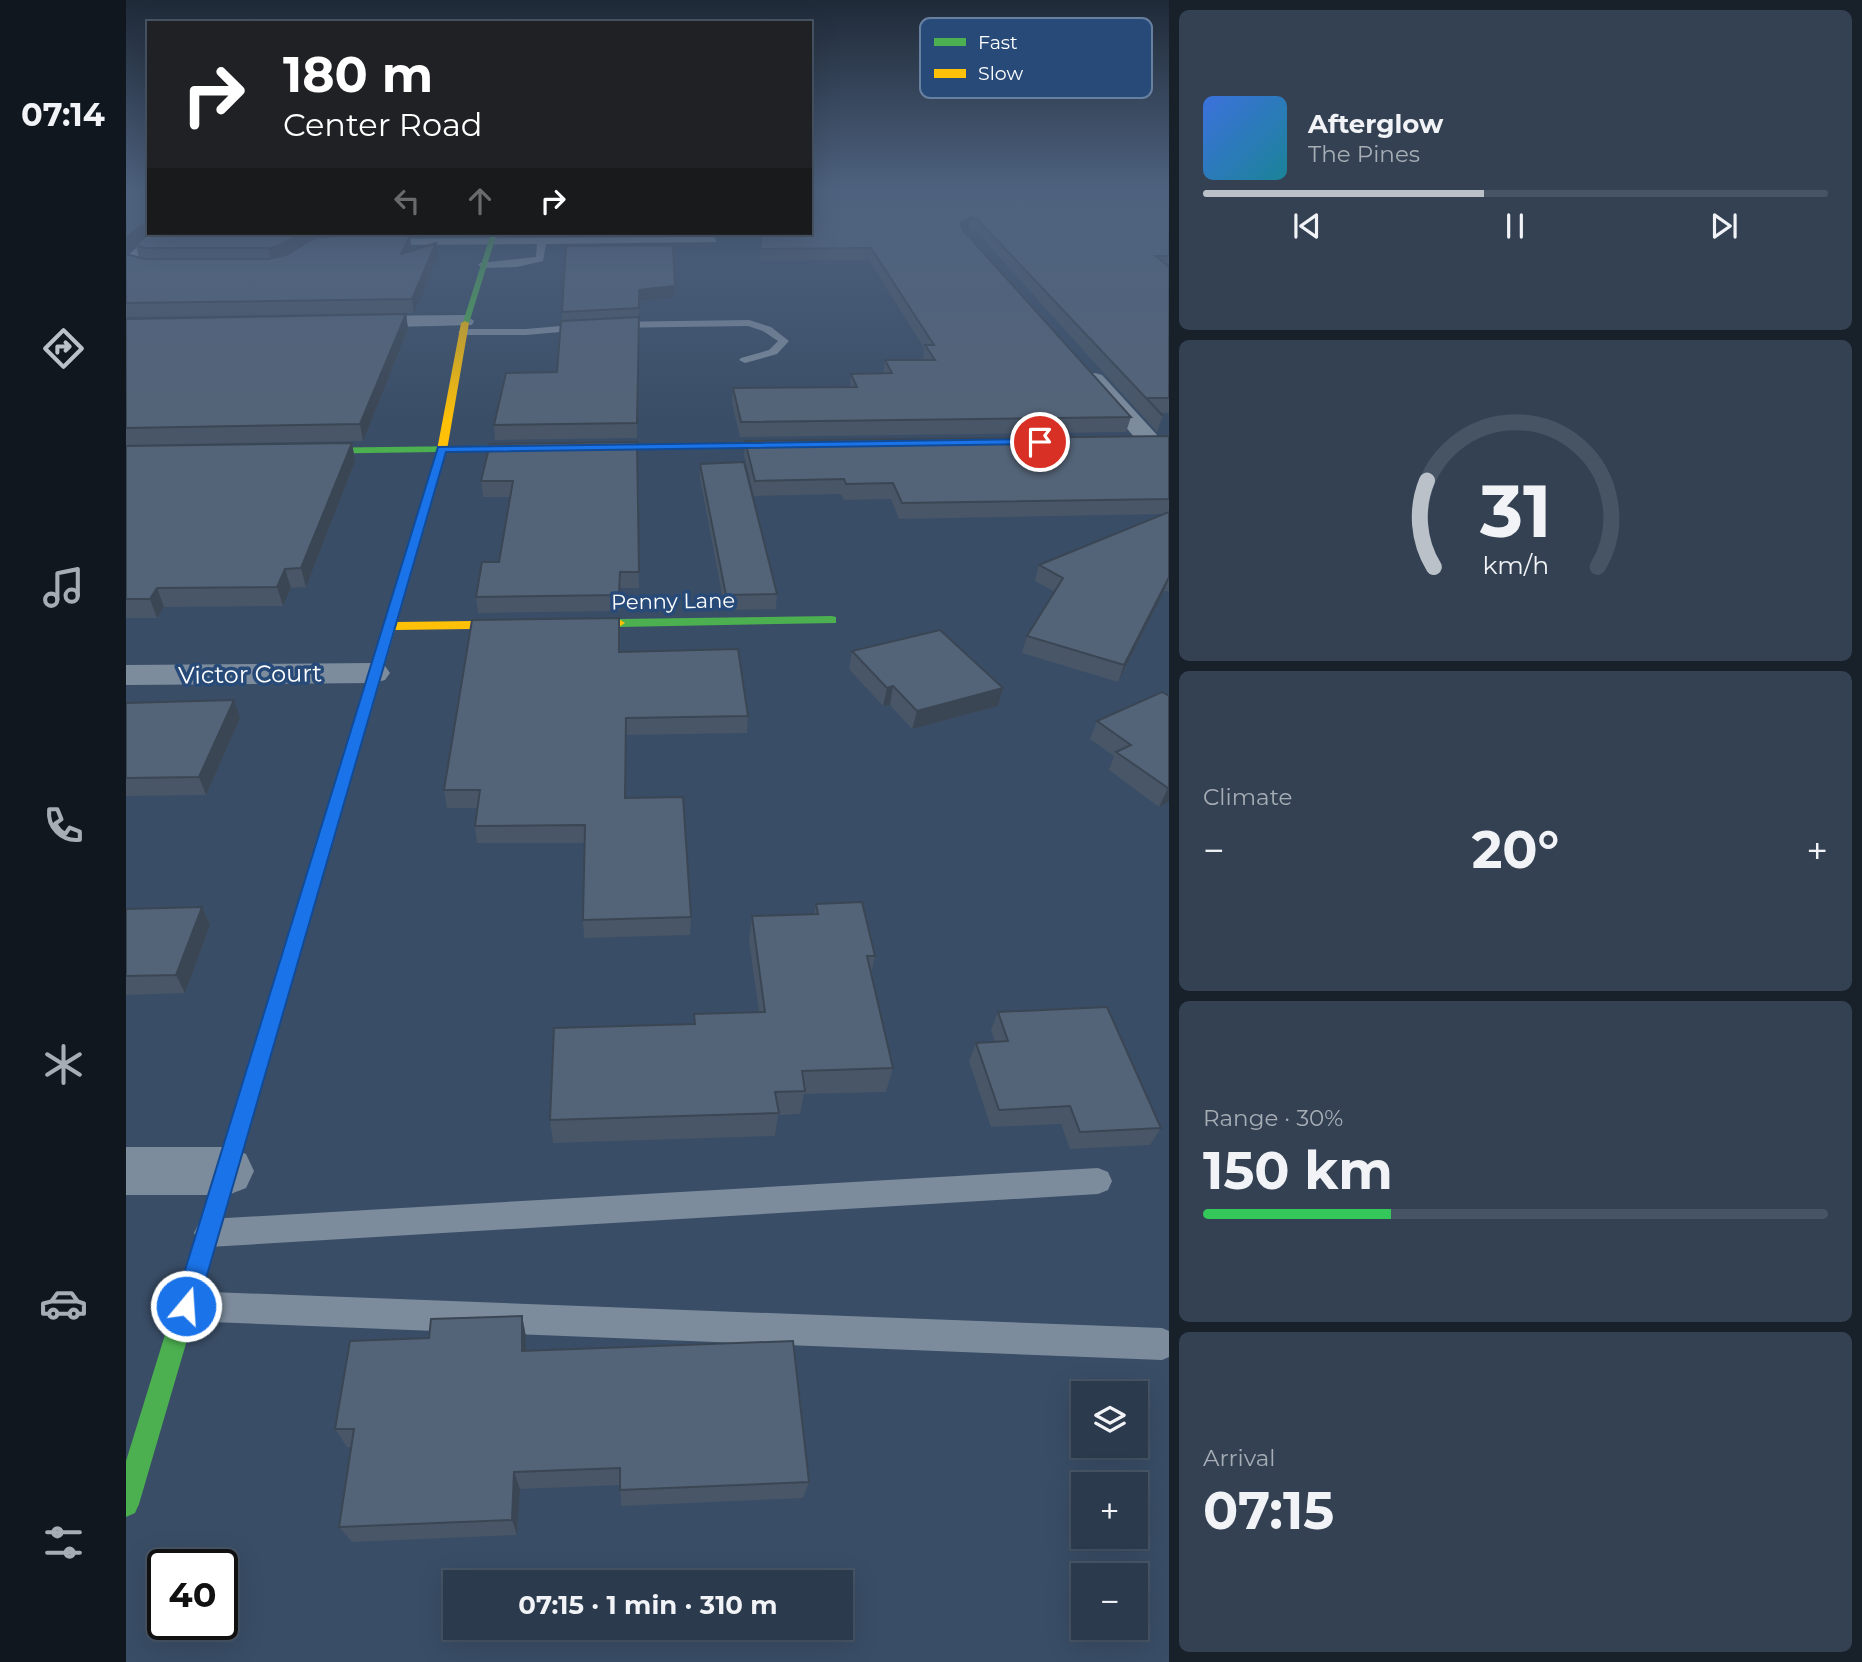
<!DOCTYPE html>
<meta charset="utf-8">
<style>
:root{--surface:#2b3a4c;--page:#334153;--text:#f1f3f6;--muted:#a6adb5;--line:#475464;--accent:#bac1c9}
body{margin:0;font-family:Montserrat,sans-serif;background:var(--page);color:var(--text);height:100vh;display:flex;flex-direction:column;font-size:26px;white-space:nowrap}
*{box-sizing:border-box;margin:0}
p{font-size:23px;color:var(--muted)}
.icon{flex:none;width:38px;height:38px;fill:none;stroke:currentColor;stroke-width:2;stroke-linecap:round;stroke-linejoin:round}
.map{position:relative;flex:1;overflow:hidden}
.panel{display:flex;flex-direction:column;gap:10px;padding:10px;background:#18202a;width:693px}
.panel>*{flex:none}
.hud{position:absolute;left:21px;top:21px;width:665px;height:214px;border-radius:0px;box-shadow:0 7px 28px #0002,0 0 0 2px var(--line);background:#202124;color:#fff;overflow:hidden}
.buttons{position:absolute;left:945px;top:1381px;display:grid;gap:14px}
.buttons a{display:grid;place-items:center;width:77px;height:77px;border-radius:0px;background:var(--surface);box-shadow:0 7px 28px #0002,0 0 0 2px var(--line);font-size:35px}
.speed{position:absolute;left:21px;top:1549px;display:flex;gap:14px;font-size:35px;font-weight:700;text-align:center}
.speed>*{display:grid;place-content:center;width:91px;height:91px;border-radius:50%;background:var(--surface);box-shadow:0 7px 28px #0002,0 0 0 2px var(--line);line-height:1}
.speed .limit{border:4px solid #111;border-radius:10px;background:#fff;color:#111}
.pin{position:absolute;display:grid;place-items:center;width:60px;height:60px;color:#fff;margin:-30px;border:4px solid #fff;border-radius:50%;box-shadow:0 2px 7px #0007}
.me{position:absolute;width:77px;margin:-38px;rotate:18deg;stroke-linejoin:round;filter:drop-shadow(0 0 5px #0008)}
.turn{display:flex;align-items:center;gap:24px;height:147px;padding:0 21px;font-size:32px}
.turn .icon{width:91px;height:91px;stroke-width:2.5}
.turn b{display:block;font-size:49px;line-height:60px}
.lanes{display:flex;align-items:center;height:66px;padding:0 21px;background:#0003;justify-content:center;gap:35px;direction:ltr}
.lanes .off{opacity:.35}
.big{font-size:52px;font-weight:700;line-height:1.1}
.panel .tile{flex:1;display:flex;flex-direction:column;justify-content:center;gap:10px;min-width:0;padding:0 24px;border-radius:10px;background:var(--page)}
.panel .dial{align-items:center;gap:0}
.dial svg{height:182px;overflow:visible;fill:none;stroke:var(--line);stroke-width:7;stroke-linecap:round;text-anchor:middle}
.dial text{fill:var(--text);stroke:none}
.song{display:flex;align-items:center;gap:21px}
.cover{width:84px;height:84px;border-radius:10px;background:linear-gradient(135deg,hsl(220 70% 55%),hsl(190 70% 35%))}
.played{height:7px;border-radius:4px;background:linear-gradient(90deg,var(--accent) 45%,var(--line) 45%)}
.keys{display:flex;justify-content:space-around;direction:ltr}
.heat{display:flex;justify-content:space-between;align-items:center;font-size:38px;direction:ltr}
.charge{height:10px;border-radius:5px;background:linear-gradient(90deg,#34c759 30%,var(--line) 0)}
.trip{position:absolute;left:317px;top:1570px;width:410px;height:70px;border-radius:0px;background:var(--surface);box-shadow:0 7px 28px #0002,0 0 0 2px var(--line);font-weight:700;line-height:70px;text-align:center}
main{display:flex;flex:1;min-height:0}
.tab-bar{display:flex;flex-direction:column;width:126px;justify-content:space-around;align-items:center;background:#11171e;color:var(--muted)}
.tab-bar .icon{width:49px;height:49px}
.tab-bar .selected{color:var(--accent)}
.tab-bar b{font-size:32px;color:var(--text)}
.map>svg:first-child{display:block}
.lines{fill:none;stroke-linecap:round;stroke-linejoin:round}
.lane{fill:#7d8c9d;fill-rule:evenodd}
.street{fill:#7d8c9d;fill-rule:evenodd}
.fast{fill:#4caf50;fill-rule:evenodd}
.slow{fill:#ffc107;fill-rule:evenodd}
.wall{fill:#485667}
.shaded-wall{fill:#3b4654}
.building{fill:#546478;stroke:#3b4654;stroke-width:2}
.route{fill:#1a73e8;stroke:#114b97;stroke-width:2}
.labels{text-anchor:middle;dominant-baseline:central;stroke-width:7;stroke-linejoin:round;paint-order:stroke}
.far-street-label{font-size:21px;fill:#fff;stroke:#274a78}
.street-label{font-size:24px;fill:#fff;stroke:#274a78}
.key{fill:#274a78;stroke:#6880a0;stroke-width:2}
.key-label{font-size:19px;fill:#fff}
</style>
<main>
<nav class="tab-bar">
<b>07:14</b>
<svg class="icon selected" aria-label="directions" viewBox="0 0 24 24"><path d="M12 3l9 9-9 9-9-9zM9 14v-3h6M13 9l2 2-2 2"/></svg>
<svg class="icon" aria-label="music" viewBox="0 0 24 24"><path d="M9 18V5l10-2v13"/><circle cx="6" cy="18" r="3"/><circle cx="16" cy="16" r="3"/></svg>
<svg class="icon" aria-label="phone" viewBox="0 0 24 24"><path d="M5 4h4l2 5-3 2q2 4 5 5l2-3 5 2v4C11 20 4 13 5 4z"/></svg>
<svg class="icon" aria-label="climate" viewBox="0 0 24 24"><path d="M12 3v18M4 7l16 10M4 17L20 7"/></svg>
<svg class="icon" aria-label="car" viewBox="0 0 24 24"><path d="M5 17H2v-5l4-1 3-4h7l3 4 3 1v5h-3M9 17h6M6 11h13"/><circle cx="7" cy="17" r="2"/><circle cx="17" cy="17" r="2"/></svg>
<svg class="icon" aria-label="filters" viewBox="0 0 24 24"><path d="M4 7h16M4 17h16"/><circle cx="9" cy="7" r="2"/><circle cx="15" cy="17" r="2"/></svg>
</nav>
<div class="map">
<svg width="1043" height="1662" viewBox="0 0 1043 1662">
<rect width="100%" height="100%" fill="#394d66"/>
<g class="lines">
<g class="lane">
<polygon points="29,233 38,233 10,258 12,261 31,265 31,269 5,265 2,255"/>
<polygon points="588,237 591,242 420,244 417,261 391,267 357,268 352,265 354,263 410,257 411,244 257,245 253,242 257,239"/>
<polygon points="623,320 645,327 663,341 651,354 619,363 613,360 615,358 643,350 652,341 637,331 622,326 480,328 400,335 337,335 332,332 337,329 400,329 480,322"/>
<polygon points="972,1168 982,1172 986,1181 982,1190 972,1194 83,1247 73,1243 68,1233 73,1223 83,1219"/>
<polygon points="60,1291 1036,1328 1043,1331 1043,1357 1036,1360 60,1321 49,1317 45,1306 49,1295"/>
</g>
<g class="street">
<polygon points="339,315 348,321 346,325 229,328 220,322 229,316"/>
<polygon points="969,373 976,375 1031,435 1035,440 1031,445 1015,445 962,383 958,379 962,375"/>
<polygon points="248,663 259,666 264,673 259,680 248,683 0,685 0,665"/>
<polygon points="0,1147 102,1147 120,1154 128,1171 120,1188 102,1195 0,1195"/>
</g>
<g class="fast">
<polygon points="365,233 371,233 343,323 336,325"/>
<polygon points="670,442 673,443 673,447 174,454 169,451 174,448"/>
<polygon points="706,616 710,617 710,623 493,627 487,623 493,619"/>
<polygon points="233,725 240,729 13,1504 9,1513 0,1517 0,1461 226,729"/>
</g>
<polygon class="slow" points="339,321 343,323 321,450 271,622 493,619 499,623 493,627 269,630 240,729 233,733 228,732 226,729 311,450 335,323"/>
</g>
<g class="wall">
<polygon points="1043,189 1043,413 1033,413 1037,416 1031,432 850,231 843,229 838,231 1005,417 1000,432 614,437 606,403 607,388 724,387 725,374 757,373 759,360 797,360 798,348 743,260 633,261 636,233"/>
<polygon points="23,233 292,233 290,237 284,237 285,248 284,251 310,243 312,256 288,313 0,317 0,254 13,258 10,246 0,254"/>
<polygon points="440,246 549,297 513,301 511,438 369,440 368,425 431,372 436,321 436,312"/>
<polygon points="280,314 282,329 237,441 0,445 0,319"/>
<polygon points="1043,436 1043,591 1038,591 992,682 896,653 901,636 929,592 909,581 913,565 1037,514 773,519 765,499 718,500 715,494 628,496 618,456 619,441"/>
<polygon points="511,442 513,588 494,588 494,611 352,613 350,597 373,562 384,497 357,497 355,481"/>
<polygon points="226,443 229,461 180,587 165,588 157,606 38,607 31,618 0,618 0,446"/>
<polygon points="574,464 651,594 650,609 599,610 574,478"/>
<polygon points="726,651 877,688 872,706 786,729 764,705 757,706 723,669"/>
<polygon points="493,652 622,716 621,733 500,735 500,798 565,917 564,935 458,938 457,920 459,843 351,843 349,826 351,808 321,808 318,790"/>
<polygon points="1043,696 1043,802 1033,807 983,770 988,756 964,739 971,721"/>
<polygon points="0,703 114,718 80,795 0,796"/>
<polygon points="690,904 749,956 745,974 767,1068 760,1092 678,1094 674,1114 652,1115 649,1136 427,1143 424,1120 568,1024 568,1014 633,1012 623,940 626,916 688,914"/>
<polygon points="76,907 84,925 59,993 0,995 0,909"/>
<polygon points="872,1012 1035,1128 1024,1145 944,1149 935,1124 865,1127 843,1061 850,1043 869,1042 865,1030"/>
<polygon points="396,1316 400,1337 400,1351 683,1482 677,1498 495,1506 494,1485 394,1489 391,1535 226,1542 213,1527 226,1447 221,1447 209,1429 303,1338"/>
</g>
<g class="shaded-wall">
<polygon points="845,217 843,229 833,234 835,222"/>
<polygon points="23,220 23,233 26,233 0,254 0,237"/>
<polygon points="176,233 211,233 212,237 155,260 145,261 142,248"/>
<polygon points="284,235 285,248 277,268 275,254"/>
<polygon points="310,243 312,256 288,313 286,299"/>
<polygon points="549,286 549,297 513,301 513,290"/>
<polygon points="280,314 282,329 237,441 234,424"/>
<polygon points="226,443 229,461 180,587 175,568"/>
<polygon points="159,569 165,588 157,606 151,587"/>
<polygon points="1043,577 1038,591 992,682 998,665"/>
<polygon points="31,588 38,607 31,618 24,599"/>
<polygon points="767,686 764,705 757,706 761,688"/>
<polygon points="877,688 872,706 786,729 791,711"/>
<polygon points="108,700 114,718 80,795 73,777"/>
<polygon points="1042,788 1043,788 1043,802 1033,807"/>
<polygon points="76,907 84,925 59,993 50,975"/>
<polygon points="396,1316 400,1337 400,1371 396,1351"/>
<polygon points="388,1472 394,1489 391,1535 386,1520"/>
</g>
<g class="building">
<polygon points="0,189 23,189 23,220 0,237"/>
<polygon points="684,189 1043,189 1043,256 1030,256 1043,267 1043,398 1020,398 1037,416 852,220 845,217 835,222 836,229 1005,417 615,422 607,388 731,387 725,374 766,373 759,360 809,360 799,345 808,345 745,248 634,249 636,233 684,233"/>
<polygon points="23,233 176,233 152,246 142,248 19,248 10,245"/>
<polygon points="284,235 275,254 310,243 286,299 0,303 0,254 19,259 142,259 160,255 189,238 210,236"/>
<polygon points="547,245 549,286 513,290 513,308 436,312 440,246"/>
<polygon points="280,314 234,424 0,428 0,319"/>
<polygon points="513,317 511,423 368,425 380,373 431,372 435,321"/>
<polygon points="1043,436 1043,499 776,503 767,483 720,484 718,479 629,481 619,441"/>
<polygon points="511,442 513,572 494,572 493,595 350,597 356,562 373,562 387,481 355,481 364,444"/>
<polygon points="226,443 175,568 159,569 151,587 31,588 24,599 0,599 0,446"/>
<polygon points="618,462 651,594 600,595 574,464"/>
<polygon points="1043,512 1043,577 998,665 901,636 937,578 913,565"/>
<polygon points="493,618 493,652 612,649 622,716 500,718 499,798 557,797 565,917 457,920 459,825 349,826 354,790 318,790 346,620"/>
<polygon points="814,630 877,688 791,711 767,686 761,688 726,651"/>
<polygon points="1036,692 1043,696 1043,788 1042,788 990,752 1005,745 971,721"/>
<polygon points="108,700 73,777 0,778 0,703"/>
<polygon points="736,902 749,956 741,956 767,1068 676,1071 679,1091 649,1092 653,1113 424,1120 428,1028 569,1024 568,1014 639,1012 626,916 692,914 690,904"/>
<polygon points="76,907 50,975 0,976 0,909"/>
<polygon points="981,1007 1035,1128 954,1132 944,1106 873,1110 850,1043 882,1041 872,1012"/>
<polygon points="396,1316 396,1351 667,1341 683,1482 494,1490 494,1468 388,1472 386,1520 213,1527 228,1429 209,1429 224,1341 303,1338 305,1319"/>
</g>
<linearGradient id="sky" x2="0" y2="1"><stop stop-color="#1f2a38"/><stop offset="0.45" stop-color="#4e627f"/><stop offset="1" stop-color="#4e627f" stop-opacity="0"/></linearGradient>
<rect width="1043" height="422" fill="url(#sky)"/>
<polygon class="route" points="914,439 918,440 918,444 320,452 72,1306 69,1314 60,1317 52,1314 48,1306 312,447"/>
<g class="labels">
<g class="far-street-label">
<text transform="translate(547 601) rotate(-1)">Penny Lane</text>
</g>
<g class="street-label">
<text transform="translate(124 674) rotate(-1)">Victor Court</text>
</g>
</g>
<rect x="794" y="18" width="232" height="80" rx="10" class="key"/>
<rect x="808" y="38" width="32" height="8" fill="#4caf50"/>
<rect x="808" y="69" width="32" height="9" fill="#ffc107"/>
<g class="key-label">
<text x="852" y="49">Fast</text>
<text x="852" y="80">Slow</text>
</g>
</svg>
<div class="buttons">
<a><svg class="icon" aria-label="layers" viewBox="0 0 24 24"><path d="M12 4l9 5-9 5-9-5zM3 14l9 5 9-5"/></svg></a>
<a>+</a>
<a>−</a>
</div>
<div class="speed"><div class="limit">40</div></div>
<div class="pin" style="left:914px;top:442px;background:#d93025"><svg class="icon" aria-label="arrive" viewBox="0 0 24 24"><path d="M6 21V4h12l-3 4 3 4H6"/></svg></div>
<svg class="me" style="left:60px;top:1306px" viewBox="-20 -20 40 40"><circle r="17" fill="#1a73e8" stroke="#fff" stroke-width="3"/><path d="M0-11L8 9 0 5-8 9z" fill="#fff"/></svg>
<div class="trip">07:15 · 1 min · 310 m</div>
<div class="hud">
<div class="turn"><svg class="icon" aria-label="right" viewBox="0 0 24 24"><path d="M7 20v-9h11M14 6l5 5-5 5"/></svg><div><b>180 m</b>Center Road</div></div>
<div class="lanes"><svg class="icon off" aria-label="left" viewBox="0 0 24 24"><path d="M17 20v-9H6M10 6l-5 5 5 5"/></svg><svg class="icon off" aria-label="ahead" viewBox="0 0 24 24"><path d="M12 20V5M6 11l6-6 6 6"/></svg><svg class="icon" aria-label="right" viewBox="0 0 24 24"><path d="M7 20v-9h11M14 6l5 5-5 5"/></svg></div>
</div>
</div>
<section class="panel">
<div class="tile">
<div class="song"><i class="cover"></i><div><b>Afterglow</b><p>The Pines</p></div></div>
<div class="played"></div>
<div class="keys"><svg class="icon" aria-label="previous" viewBox="0 0 24 24"><path d="M18 5L8 12l10 7zM5 5v14"/></svg><svg class="icon" aria-label="pause" viewBox="0 0 24 24"><path d="M8 5v14M16 5v14"/></svg><svg class="icon" aria-label="next" viewBox="0 0 24 24"><path d="M6 5l10 7-10 7zM19 5v14"/></svg></div>
</div>
<div class="tile dial"><svg viewBox="0 0 100 80">
<path d="M14 69A42 42 0 1 1 86 69"/>
<path d="M14 69A42 42 0 0 1 11 31" stroke="#bac1c9"/>
<text x="50" y="56" font-size="32" font-weight="700">31</text>
<text x="50" y="72" font-size="11">km/h</text>
</svg></div>
<div class="tile"><p>Climate</p>
<div class="heat"><a>−</a><b class="big">20°</b><a>+</a></div>
</div>
<div class="tile"><p>Range · 30%</p><b class="big">150 km</b><div class="charge"></div></div>
<div class="tile"><p>Arrival</p><b class="big">07:15</b></div>
</section>
</main>
